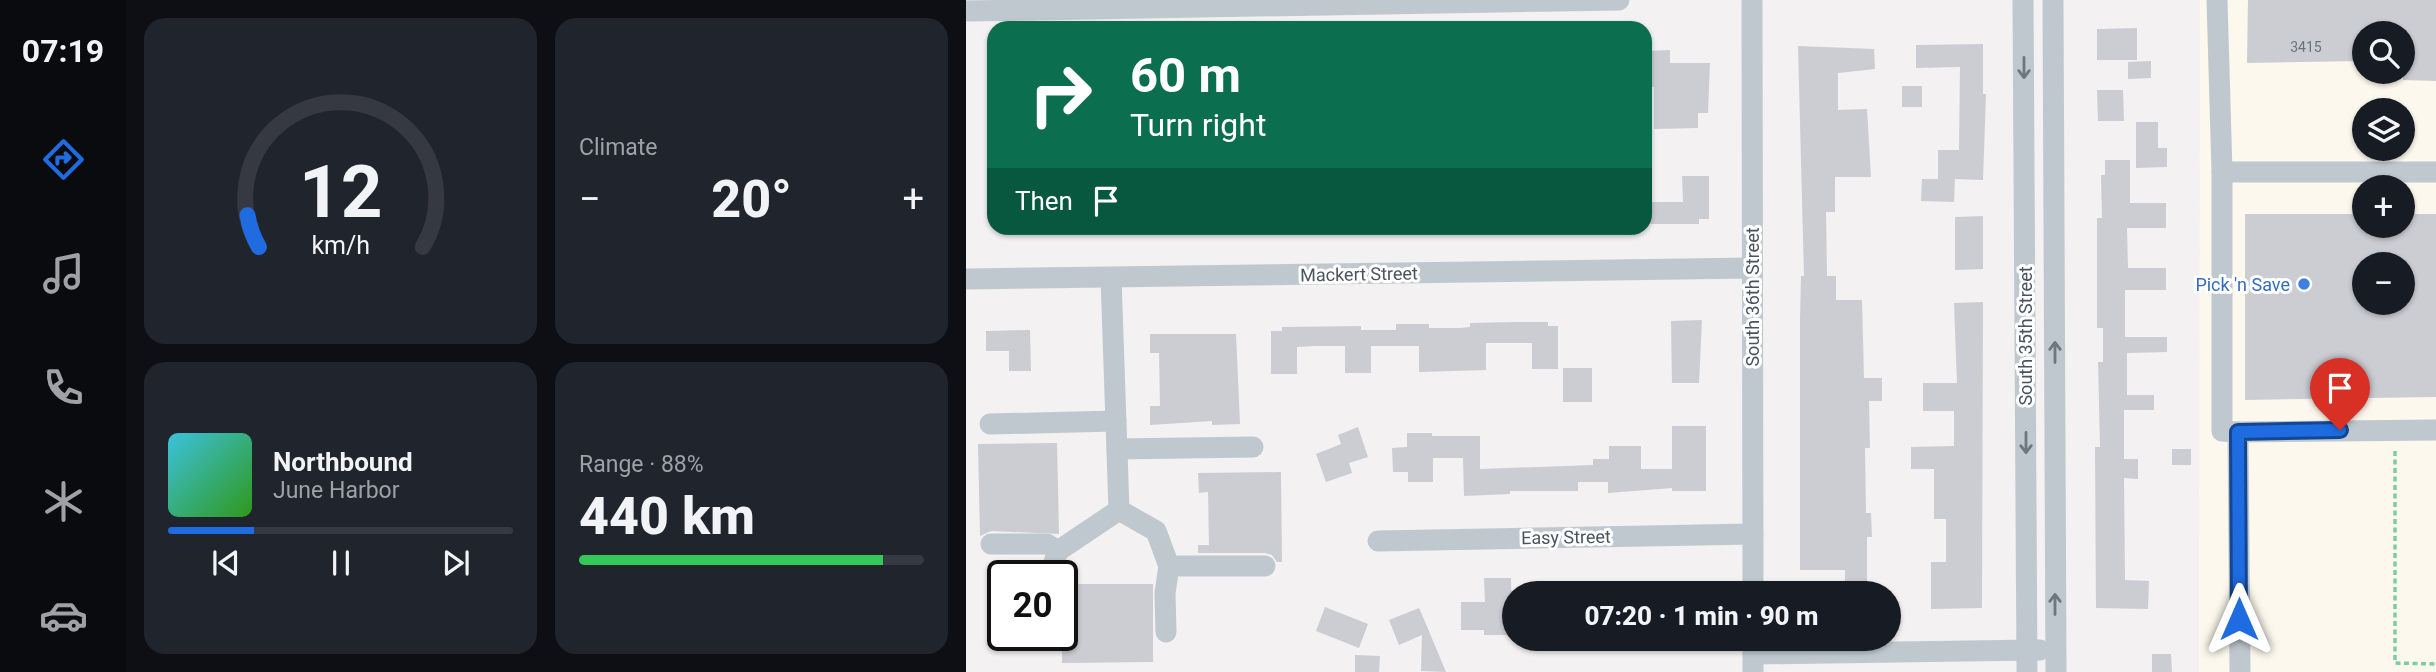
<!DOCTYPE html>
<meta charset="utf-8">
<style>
:root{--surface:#171b24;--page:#20242c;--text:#f1f3f6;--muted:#9ea1a6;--line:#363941;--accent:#1e6ce0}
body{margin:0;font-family:Roboto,sans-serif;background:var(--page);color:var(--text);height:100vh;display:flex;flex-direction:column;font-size:26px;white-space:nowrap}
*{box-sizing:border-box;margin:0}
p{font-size:23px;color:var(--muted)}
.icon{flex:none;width:38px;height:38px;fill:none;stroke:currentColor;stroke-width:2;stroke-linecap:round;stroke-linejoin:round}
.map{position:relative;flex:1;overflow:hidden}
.panel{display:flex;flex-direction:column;gap:18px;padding:18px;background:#0d0f14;width:840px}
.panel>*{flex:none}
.guide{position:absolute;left:21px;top:21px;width:665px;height:214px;border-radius:21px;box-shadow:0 2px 5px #0004;background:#0b6e4f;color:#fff;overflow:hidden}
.buttons{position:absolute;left:1386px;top:21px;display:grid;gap:14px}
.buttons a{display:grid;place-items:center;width:63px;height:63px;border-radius:50%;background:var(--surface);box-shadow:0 2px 5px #0004;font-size:35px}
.speed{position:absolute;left:21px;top:560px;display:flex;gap:14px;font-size:35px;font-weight:700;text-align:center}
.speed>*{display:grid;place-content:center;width:91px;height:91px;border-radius:50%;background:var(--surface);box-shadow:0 2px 5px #0004;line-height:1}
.speed .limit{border:4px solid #111;border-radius:10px;background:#fff;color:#111}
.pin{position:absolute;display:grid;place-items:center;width:60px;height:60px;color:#fff;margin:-72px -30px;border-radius:50% 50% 50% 0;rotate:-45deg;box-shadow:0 0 7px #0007}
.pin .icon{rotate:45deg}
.me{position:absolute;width:77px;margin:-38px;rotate:0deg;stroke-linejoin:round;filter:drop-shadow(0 0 5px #0008)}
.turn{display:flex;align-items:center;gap:24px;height:147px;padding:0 28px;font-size:32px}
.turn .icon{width:91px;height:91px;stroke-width:2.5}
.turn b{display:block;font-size:49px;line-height:60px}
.then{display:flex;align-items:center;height:66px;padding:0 28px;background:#0003;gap:14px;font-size:26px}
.big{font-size:52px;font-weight:800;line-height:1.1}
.panel .card{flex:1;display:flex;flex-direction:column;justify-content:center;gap:10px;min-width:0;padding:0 24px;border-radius:21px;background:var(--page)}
.panel .dial{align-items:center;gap:0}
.dial svg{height:182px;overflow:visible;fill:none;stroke:var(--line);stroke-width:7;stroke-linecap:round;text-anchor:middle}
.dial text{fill:var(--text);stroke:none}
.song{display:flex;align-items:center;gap:21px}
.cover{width:84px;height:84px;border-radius:10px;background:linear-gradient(135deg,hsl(190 70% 55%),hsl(110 70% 35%))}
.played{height:7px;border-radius:4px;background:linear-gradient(90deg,var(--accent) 25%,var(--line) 25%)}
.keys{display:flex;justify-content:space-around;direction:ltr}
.heat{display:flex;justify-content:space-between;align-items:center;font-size:38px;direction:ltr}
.charge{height:10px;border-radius:5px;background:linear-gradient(90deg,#34c759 88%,var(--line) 0)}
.panel .tiles{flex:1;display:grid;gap:18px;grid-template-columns:repeat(2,1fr)}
.trip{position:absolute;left:536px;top:581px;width:399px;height:70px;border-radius:35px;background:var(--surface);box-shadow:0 2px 5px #0004;font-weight:800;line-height:70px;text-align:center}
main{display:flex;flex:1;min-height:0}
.dock{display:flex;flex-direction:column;width:126px;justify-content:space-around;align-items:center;background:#090b0e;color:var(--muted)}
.dock .icon{width:49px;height:49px}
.dock .on{color:var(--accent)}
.dock b{font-size:32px;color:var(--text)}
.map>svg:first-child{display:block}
.commercial{fill:#fcf8ed;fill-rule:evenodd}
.building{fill:#cbcdd3;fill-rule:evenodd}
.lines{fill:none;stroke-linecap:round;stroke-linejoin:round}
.path{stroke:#7bcca7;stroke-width:3.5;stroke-dasharray:5 3.5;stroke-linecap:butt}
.minor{stroke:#bfc8cf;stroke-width:21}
.oneway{stroke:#6c7780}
.route-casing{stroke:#144692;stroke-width:18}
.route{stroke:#1e6ce0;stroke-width:12}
.shop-dot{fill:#3f7fe0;stroke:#fff;stroke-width:2.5}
.labels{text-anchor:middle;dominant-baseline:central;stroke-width:6;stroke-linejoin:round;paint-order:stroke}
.number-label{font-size:14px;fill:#6a727b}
.street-label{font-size:18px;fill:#49545e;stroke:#fff}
.shop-label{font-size:18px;fill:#366cbe;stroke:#fff;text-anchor:end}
</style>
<main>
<nav class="dock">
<b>07:19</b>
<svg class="icon on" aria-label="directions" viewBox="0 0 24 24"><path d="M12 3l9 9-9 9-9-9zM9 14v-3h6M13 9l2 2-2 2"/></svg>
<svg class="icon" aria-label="music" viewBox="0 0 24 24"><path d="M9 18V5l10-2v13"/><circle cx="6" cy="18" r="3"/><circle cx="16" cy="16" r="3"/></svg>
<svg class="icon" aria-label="phone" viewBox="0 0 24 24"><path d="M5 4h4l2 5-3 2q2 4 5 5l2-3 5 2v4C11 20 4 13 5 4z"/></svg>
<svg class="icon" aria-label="climate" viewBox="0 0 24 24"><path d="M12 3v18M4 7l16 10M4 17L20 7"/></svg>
<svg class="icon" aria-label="car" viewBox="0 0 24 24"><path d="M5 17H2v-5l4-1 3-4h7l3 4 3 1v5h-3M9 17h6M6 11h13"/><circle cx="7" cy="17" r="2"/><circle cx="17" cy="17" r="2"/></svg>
</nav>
<section class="panel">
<div class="tiles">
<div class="card dial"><svg viewBox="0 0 100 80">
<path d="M14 69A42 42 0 1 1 86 69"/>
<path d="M14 69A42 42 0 0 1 9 55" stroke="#1e6ce0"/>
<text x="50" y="56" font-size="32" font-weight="700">12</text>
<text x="50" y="72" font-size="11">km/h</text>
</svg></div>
<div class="card"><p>Climate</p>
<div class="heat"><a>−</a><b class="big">20°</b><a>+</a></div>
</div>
<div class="card">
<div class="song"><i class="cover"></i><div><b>Northbound</b><p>June Harbor</p></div></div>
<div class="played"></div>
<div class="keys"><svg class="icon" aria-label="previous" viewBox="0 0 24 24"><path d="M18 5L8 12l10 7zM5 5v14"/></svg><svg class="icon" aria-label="pause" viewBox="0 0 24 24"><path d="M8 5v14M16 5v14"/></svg><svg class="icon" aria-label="next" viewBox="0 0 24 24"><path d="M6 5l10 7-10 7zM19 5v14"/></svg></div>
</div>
<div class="card"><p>Range · 88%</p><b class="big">440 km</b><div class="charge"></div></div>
</div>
</section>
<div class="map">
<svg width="1470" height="672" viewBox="0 0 1470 672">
<rect width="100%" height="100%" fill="#f3f1f1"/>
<path class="commercial" d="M1234 0H1470V672H1233ZM1398 33H1437V72H1398ZM1398 110H1437V149H1398ZM1398 187H1437V226H1398ZM1398 264H1437V303H1398Z"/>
<g class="building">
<polygon points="1282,0 1470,0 1470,81 1437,80 1437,33 1398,33 1398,61 1281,63"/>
<polygon points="1171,28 1171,60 1131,60 1131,29"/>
<polygon points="1017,44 1017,94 1020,94 1017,180 989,179 988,202 955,201 956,179 972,179 972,150 993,150 994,67 950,68 950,45"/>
<polygon points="832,46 908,49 909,69 872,73 872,110 901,109 905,177 869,177 869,212 860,212 861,276 870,276 870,300 896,300 898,378 916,378 916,401 903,401 904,448 899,448 900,513 905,513 906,537 901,537 901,581 879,581 879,570 834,570 834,321 835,276 838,276"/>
<polygon points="704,50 704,63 744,63 742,113 732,113 732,128 688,129 688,87 680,87 680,51"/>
<polygon points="1185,61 1185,78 1162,79 1162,62"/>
<rect x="936" y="86" width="20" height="21"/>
<polygon points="1131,90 1157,90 1158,121 1132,121"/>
<polygon points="1170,122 1192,122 1192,148 1201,148 1201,167 1170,168"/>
<polygon points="1139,160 1164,160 1164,203 1200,203 1200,228 1161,228 1162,268 1200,268 1200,290 1159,290 1159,337 1201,337 1201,352 1161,353 1161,395 1188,395 1188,410 1158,410 1158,459 1172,459 1172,479 1158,478 1159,580 1183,581 1182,609 1130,608 1129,447 1134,447 1132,362 1137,362 1137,328 1131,328 1131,218 1136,218 1135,175 1139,175"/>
<polygon points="716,176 743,176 743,219 733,219 733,224 679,224 679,202 717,202"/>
<path d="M1279 214H1398V226H1437V214H1470V397L1279 400ZM1398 264H1437V303H1398Z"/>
<polygon points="1017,216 1017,269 989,270 989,217"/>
<polygon points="1017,302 1016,608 965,609 965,562 980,562 980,519 968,519 968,469 945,469 945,447 988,446 988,411 957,411 957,383 991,383 988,303"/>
<polygon points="736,320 733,383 706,383 705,321"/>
<polygon points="548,322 582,322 582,326 592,326 592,369 566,369 566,343 520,343 520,370 453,372 453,346 405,346 405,373 379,373 379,346 349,346 331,347 331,374 305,374 305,331 316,331 316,327 395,326 395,330 430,330 430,324 463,324 463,328 494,328 504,327 504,323"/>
<polygon points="64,330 65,371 43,371 43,351 20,351 20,331"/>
<polygon points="184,334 270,334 274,424 246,425 246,421 184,425 184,406 194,406 193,353 184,353"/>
<rect x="597" y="368" width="29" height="34"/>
<polygon points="706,426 740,426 740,491 706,491 706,488 642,493 642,482 612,482 612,491 544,491 544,494 498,496 497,458 467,458 467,482 442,482 442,472 427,472 426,448 441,447 441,433 466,433 466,436 514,436 514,469 627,465 627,459 643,459 643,446 675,446 675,469 706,469"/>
<polygon points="392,427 402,457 383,463 386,473 360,482 350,454 375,444 372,435"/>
<polygon points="91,443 93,534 25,531 14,536 12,444"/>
<rect x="1206" y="449" width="19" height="16"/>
<polygon points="315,472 316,562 311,562 306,555 299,553 232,553 232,545 243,545 242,492 233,493 232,473"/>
<polygon points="518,578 545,578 546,635 518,635 518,630 495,630 495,602 519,602"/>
<polygon points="96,584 187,584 187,662 96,663"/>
<polygon points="359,607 402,624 393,648 350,631"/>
<polygon points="453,608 457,617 480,672 455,671 456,635 433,645 423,620"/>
<polygon points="1186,654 1205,654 1206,672 1186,672"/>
<polygon points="389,655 414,656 413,672 389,672"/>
</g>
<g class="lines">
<polyline class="path" points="1429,451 1429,663 1470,664"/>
<g class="minor">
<polyline points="786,0 787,593"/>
<polyline points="1057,0 1061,672"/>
<polyline points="1087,0 1090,672"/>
<polyline points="1251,0 1256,172 1256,431 1272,432 1274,672"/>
<polyline points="0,11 653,0"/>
<polyline points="1256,172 1470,172"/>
<polyline points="145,278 153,510 190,531 203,566 199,593 200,632"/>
<polyline points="0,279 785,268"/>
<polyline points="24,424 150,421"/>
<polyline points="1272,432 1470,430"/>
<polyline points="151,449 287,447"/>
<polyline points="412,541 787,534"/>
<polyline points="25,544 81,544 92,551"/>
<polyline points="203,566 299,566"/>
<polyline points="83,576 92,551 153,510"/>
<polyline points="787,654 1074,650"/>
<polyline points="787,672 787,639"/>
</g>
</g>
<defs><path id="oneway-shaft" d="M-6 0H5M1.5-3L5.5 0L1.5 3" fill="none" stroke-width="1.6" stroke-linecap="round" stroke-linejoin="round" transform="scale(1.75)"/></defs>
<g class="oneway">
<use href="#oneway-shaft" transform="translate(1058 68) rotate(90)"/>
<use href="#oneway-shaft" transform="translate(1089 352) rotate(-90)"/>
<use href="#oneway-shaft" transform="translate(1060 443) rotate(90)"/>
<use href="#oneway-shaft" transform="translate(1089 604) rotate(-90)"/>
</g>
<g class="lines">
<defs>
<polyline id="route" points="1273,619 1272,432 1374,430"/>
</defs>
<use href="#route" class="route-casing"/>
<use href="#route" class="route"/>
</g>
<circle class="shop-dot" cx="1338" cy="284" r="7"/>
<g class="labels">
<g class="number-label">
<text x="1340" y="47">3415</text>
</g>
<g class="street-label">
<text transform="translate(393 274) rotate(-1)">Mackert Street</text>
<text transform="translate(786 297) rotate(-90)">South 36th Street</text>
<text transform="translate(1059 336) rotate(-90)">South 35th Street</text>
<text transform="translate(600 537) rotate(-1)">Easy Street</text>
</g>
<g class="shop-label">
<text x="1324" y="284">Pick 'n Save</text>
</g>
</g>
</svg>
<div class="buttons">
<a><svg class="icon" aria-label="search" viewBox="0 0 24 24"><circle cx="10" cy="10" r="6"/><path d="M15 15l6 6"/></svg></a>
<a><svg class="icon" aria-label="layers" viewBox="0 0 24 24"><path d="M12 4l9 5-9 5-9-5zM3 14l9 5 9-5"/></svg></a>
<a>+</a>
<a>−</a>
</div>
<div class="speed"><div class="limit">20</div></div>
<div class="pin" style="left:1374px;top:430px;background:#d93025"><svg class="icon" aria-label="arrive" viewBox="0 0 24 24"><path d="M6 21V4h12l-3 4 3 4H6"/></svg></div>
<svg class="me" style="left:1273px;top:619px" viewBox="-20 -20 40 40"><path d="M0-17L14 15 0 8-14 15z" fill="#1e6ce0" stroke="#fff" stroke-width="4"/></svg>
<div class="trip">07:20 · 1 min · 90 m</div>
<div class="guide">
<div class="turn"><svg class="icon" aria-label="right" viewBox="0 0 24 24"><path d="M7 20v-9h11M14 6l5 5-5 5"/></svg><div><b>60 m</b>Turn right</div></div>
<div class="then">Then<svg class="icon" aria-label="arrive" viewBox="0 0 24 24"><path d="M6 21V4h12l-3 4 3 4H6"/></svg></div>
</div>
</div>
</main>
